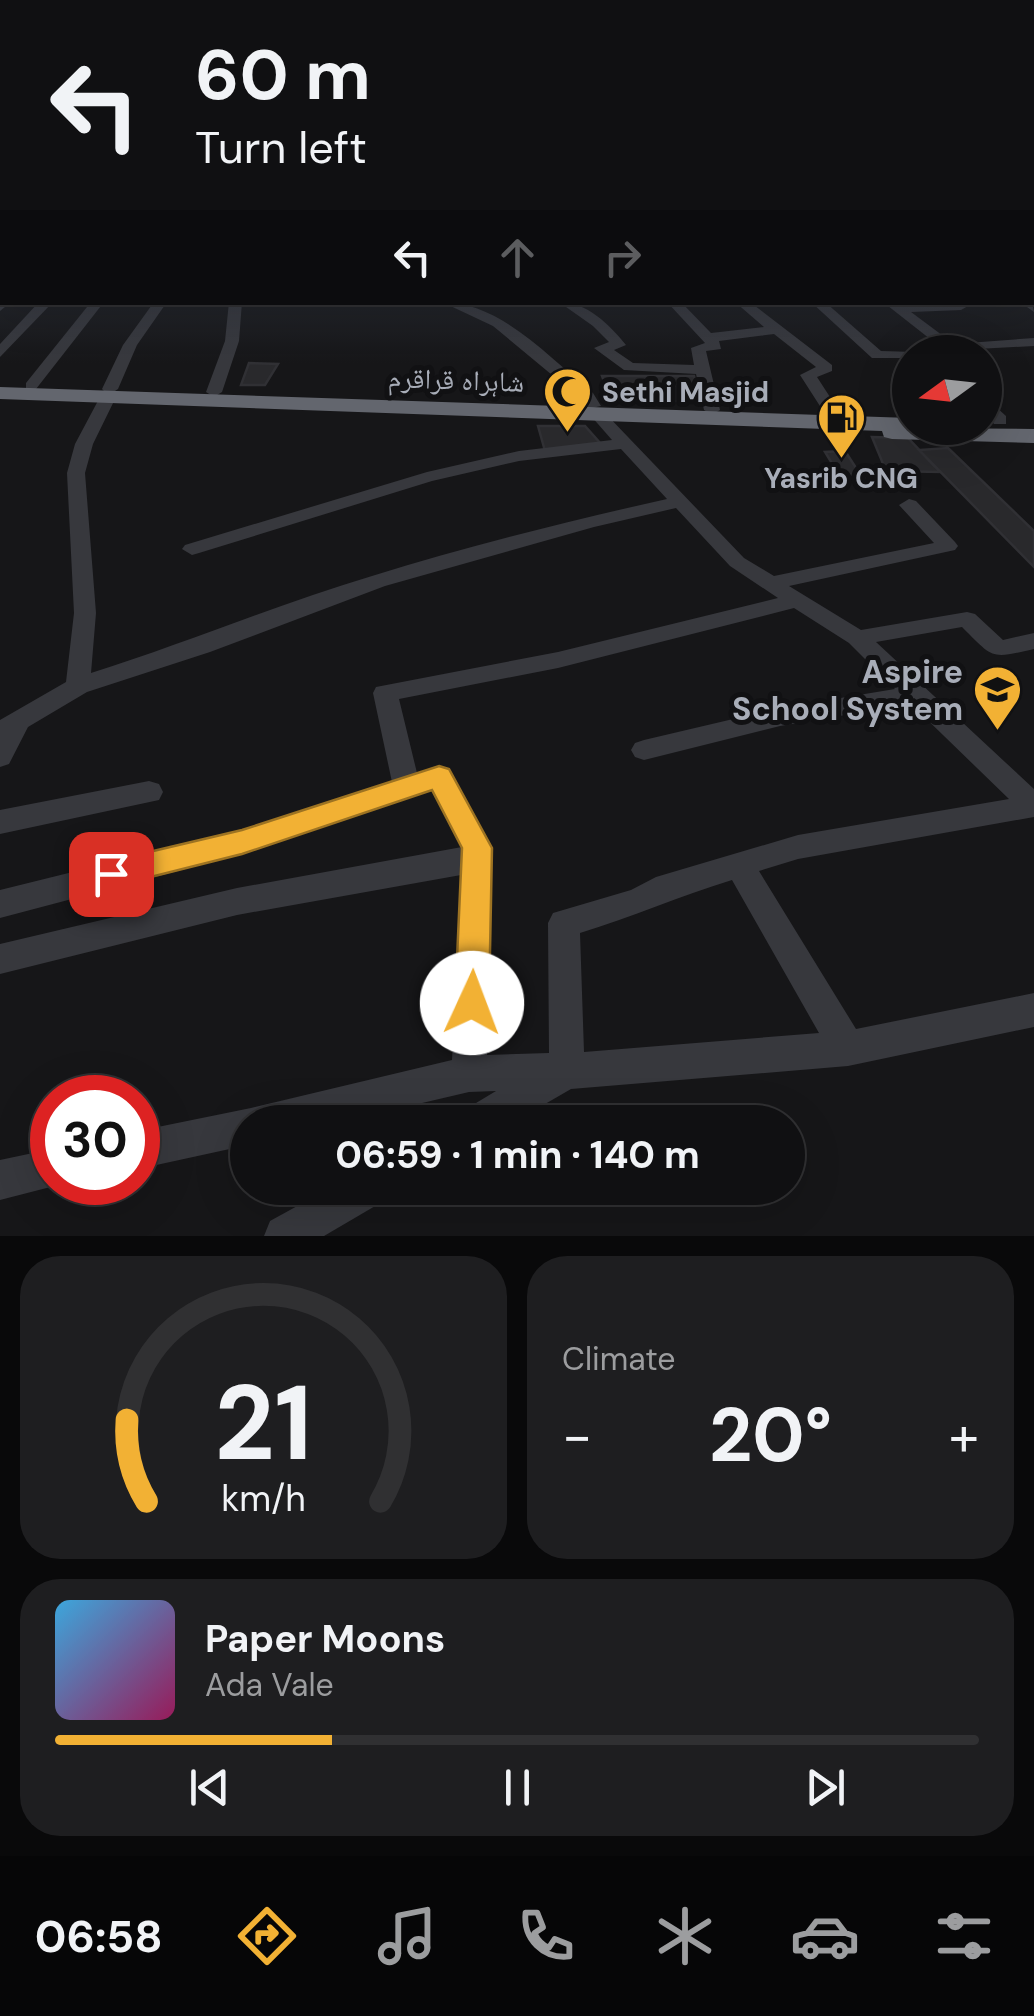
<!DOCTYPE html>
<meta charset="utf-8">
<style>
:root{--surface:#101012;--page:#1e1e20;--text:#f1f3f6;--muted:#9c9d9f;--line:#303032;--accent:#f2b134}
body{margin:0;font-family:"DM Sans","Noto Naskh Arabic",sans-serif;background:var(--page);color:var(--text);height:100vh;display:flex;flex-direction:column;font-size:38px;white-space:nowrap}
*{box-sizing:border-box;margin:0}
p{font-size:32px;color:var(--muted)}
.icon{flex:none;width:55px;height:55px;fill:none;stroke:currentColor;stroke-width:2;stroke-linecap:round;stroke-linejoin:round}
.map{position:relative;height:1236px;overflow:hidden}
.drawer{display:flex;flex-direction:column;gap:20px;padding:20px;background:#09090a;flex:1}
.drawer>*{flex:none}
.top-card{position:absolute;left:0px;top:0px;width:1035px;height:305px;box-shadow:0 10px 40px #0002,0 0 0 2px var(--line);background:#101012;color:var(--text);overflow:hidden}
.needle{width:65px;rotate:255deg}
.tools{position:absolute;left:892px;top:335px;display:grid;gap:20px}
.tools a{display:grid;place-items:center;width:110px;height:110px;border-radius:50%;background:var(--surface);box-shadow:0 10px 40px #0002,0 0 0 2px var(--line);font-size:50px}
.speed{position:absolute;left:30px;top:1075px;display:flex;gap:20px;font-size:50px;font-weight:700;text-align:center}
.speed>*{display:grid;place-content:center;width:130px;height:130px;border-radius:50%;background:var(--surface);box-shadow:0 10px 40px #0002,0 0 0 2px var(--line);line-height:1}
.speed .limit{border:15px solid #d22;background:#fff;color:#111}
.pin{position:absolute;display:grid;place-items:center;width:85px;height:85px;color:#fff;margin:-42px;border-radius:20px;box-shadow:0 5px 15px #0006}
.me{position:absolute;width:110px;margin:-55px;rotate:2deg;stroke-linejoin:round;filter:drop-shadow(0 0 8px #0008)}
.turn{display:flex;align-items:center;gap:35px;height:210px;padding:0 30px;font-size:45px}
.turn .icon{width:130px;height:130px;stroke-width:2.5}
.turn b{display:block;font-size:70px;line-height:85px}
.lanes{display:flex;align-items:center;height:95px;padding:0 30px;background:#0003;justify-content:center;gap:50px;direction:ltr}
.lanes .off{opacity:.35}
.big{font-size:75px;font-weight:700;line-height:1.1}
.drawer .widget{flex:1;display:flex;flex-direction:column;justify-content:center;gap:15px;min-width:0;padding:0 35px;border-radius:40px;background:var(--page)}
.drawer .dial{align-items:center;gap:0}
.dial svg{height:260px;overflow:visible;fill:none;stroke:var(--line);stroke-width:7;stroke-linecap:round;text-anchor:middle}
.dial text{fill:var(--text);stroke:none}
.song{display:flex;align-items:center;gap:30px}
.cover{width:120px;height:120px;border-radius:15px;background:linear-gradient(135deg,hsl(200 70% 55%),hsl(330 70% 35%))}
.played{height:10px;border-radius:5px;background:linear-gradient(90deg,var(--accent) 30%,var(--line) 30%)}
.keys{display:flex;justify-content:space-around;direction:ltr}
.heat{display:flex;justify-content:space-between;align-items:center;font-size:55px;direction:ltr}
.drawer .tiles{flex:1;display:grid;gap:20px;grid-template-columns:1fr 1fr}
.widget:last-child{grid-column:span 2}
.trip{position:absolute;left:230px;top:1105px;width:575px;height:100px;border-radius:50px;background:var(--surface);box-shadow:0 10px 40px #0002,0 0 0 2px var(--line);font-weight:700;line-height:100px;text-align:center}
.tabs{display:flex;height:160px;justify-content:space-around;align-items:center;background:#060607;color:var(--muted)}
.tabs .icon{width:70px;height:70px}
.tabs .selected{color:var(--accent)}
.tabs b{font-size:45px;color:var(--text)}
.map>svg:first-child{display:block}
.building{fill:#29292c;stroke:#303034;stroke-width:2.5}
.lines{fill:none;stroke-linecap:round;stroke-linejoin:round}
.minor{fill:#37383d;fill-rule:evenodd}
.highway{fill:#63666e;fill-rule:evenodd}
.route{fill:#f2b134;stroke:#9d7322;stroke-width:2.5}
.labels{text-anchor:middle;dominant-baseline:central;stroke-width:10;stroke-linejoin:round;paint-order:stroke}
.far-street-label{font-size:28px;fill:#a8adb8;stroke:#111113}
.far-poi-label{font-size:28px;font-weight:bold;fill:#a8adb8;stroke:#111113;text-anchor:start}
.poi-label{font-size:32px;font-weight:bold;fill:#a8adb8;stroke:#111113;text-anchor:end}
</style>
<div class="map">
<svg width="1034" height="1236" viewBox="0 0 1034 1236">
<rect width="100%" height="100%" fill="#161618"/>
<g class="building">
<polygon points="249,363 278,364 265,385 241,385"/>
<polygon points="602,376 694,376 696,383 670,384 672,397 610,397"/>
<polygon points="696,383 699,401 672,401 670,384"/>
<polygon points="538,426 585,426 601,444 545,451"/>
<polygon points="872,437 908,438 940,472 886,471"/>
<polygon points="948,448 1034,531 1034,567 919,450"/>
<polygon points="845,451 860,474 839,475 825,452"/>
</g>
<g class="lines">
<g class="minor">
<rect x="0" y="197" width="2" height="6"/>
<rect x="1032" y="202" width="2" height="7"/>
<rect x="1032" y="227" width="2" height="6"/>
<rect x="1032" y="251" width="2" height="7"/>
<polygon points="0,299 11,302 0,311"/>
<polygon points="1032,301 1034,312 1020,302 1032,302"/>
<polygon points="39,302 53,302 0,357 0,344"/>
<polygon points="91,302 104,302 36,389 26,389 26,383"/>
<path d="M154 302H167L137 345 118 389 112 393 116 397 93 444 85 473 96 613 91 673C186 643 278 604 372 576 469 546 568 521 667 499L621 449 519 461 432 481 199 553 192 555 182 549 185 545 427 472 519 451 612 440 591 416 599 411 605 413 744 558 774 576 934 543 899 505 909 499 916 501 955 542 958 546 955 550 789 586 861 630 967 612 975 614 1003 640 1034 633V649C990 659 994 659 962 627L876 642 1034 789V817L798 859 759 871 856 1029 1034 993V1027L848 1066 571 1089 514 1122H460L466 1109 496 1091 469 1092 341 1122H248V1145L138 1169V1131L251 1108 452 1060 461 875 237 915 0 974V944L237 888 462 847 432 790 242 854 0 918V890L242 830 392 782 373 693 376 687 558 652 778 598 730 566 676 508 594 527 385 586 210 652 87 692 28 727 9 764 0 767V720L66 682 74 613 67 473 75 444 100 397 106 393 102 389 123 345ZM794 608 849 643 895 689 780 708 644 740 635 743 631 750 635 757 644 760 780 726 911 704 1009 799 798 835 656 877 631 890 553 913 548 923 549 1053 487 1055 492 847 449 769 439 766 417 773 399 699 558 668ZM732 880 819 1033 584 1052 580 933C632 917 680 896 732 880Z"/>
<polygon points="229,302 242,302 239,341 222,392 214,397 206,392 225,341"/>
<path d="M442 302C501 302 549 358 593 393L601 406 587 409 581 399 493 326Z"/>
<path d="M559 302C587 302 609 324 626 345L614 350 633 363 694 365 691 348 705 343 667 302H681L711 333 764 327 735 302H750L832 365V371L817 377 841 414 827 417 800 375 816 367 774 334 719 341 721 349 706 351 720 410 712 415 704 410 696 374 624 370 594 348 609 342 593 326Z"/>
<polygon points="811,302 825,302 881,351 916,352 910,352 910,358 872,358"/>
<polygon points="883,302 965,302 968,306 961,310 911,312 954,344 1034,338 1034,346 922,352 939,346"/>
<polygon points="985,397 1006,416 1006,424 994,424 985,412"/>
<polygon points="149,781 159,784 163,792 159,800 0,834 0,810"/>
<polygon points="52,1149 52,1182 66,1183 0,1200 0,1160"/>
<polygon points="330,1188 388,1188 382,1202 324,1236 264,1236 270,1221"/>
</g>
<polygon class="highway" points="0,387 910,418 910,428 1034,429 1034,443 892,439 884,437 882,431 0,399"/>
</g>
<linearGradient id="sky" x2="0" y2="1"><stop stop-color="#0c0c0d"/><stop offset="0.52" stop-color="#363c48"/><stop offset="1" stop-color="#363c48" stop-opacity="0"/></linearGradient>
<rect width="1034" height="363" fill="url(#sky)"/>
<polygon class="route" points="439,766 449,769 492,848 489,1003 484,1015 472,1020 460,1015 455,1003 462,848 432,790 242,854 111,887 100,884 96,874 100,865 111,861 242,830"/>
<defs>
<symbol id="mosque-pin" viewBox="-11 -11 22 30"><path d="M0 17L-7.5 6A9.5 9.5 0 1 1 7.5 6Z" fill="#f2b134" stroke="#111113"/><path d="M3.5-4.9A6 6 0 1 0 3.5 4.9A5 5 0 1 1 3.5-4.9Z" fill="#111"/></symbol>
<symbol id="fuel-pin" viewBox="-11 -11 22 30"><path d="M0 17L-7.5 6A9.5 9.5 0 1 1 7.5 6Z" fill="#f2b134" stroke="#111113"/><path d="M-5.5-6h7V0h2V4h1.3V-2.5L3-4.5l.8-.8L6-3V5H2.5V1h-1V6h-7ZM-4.2-4.7v3.2H.2V-4.7Z" fill="#111"/></symbol>
<symbol id="school-pin" viewBox="-11 -11 22 30"><path d="M0 17L-7.5 6A9.5 9.5 0 1 1 7.5 6Z" fill="#f2b134" stroke="#111113"/><path d="M0-5L7-2L0 1L-7-2ZM-4 1L0 2.5L4 1V4Q0 6-4 4Z" fill="#111"/></symbol>
</defs>
<g fill-rule="evenodd">
<use href="#mosque-pin" x="540" y="364" width="55" height="75"/>
<use href="#fuel-pin" x="814" y="390" width="55" height="75"/>
<use href="#school-pin" x="970" y="662" width="55" height="75"/>
</g>
<g class="labels">
<g class="far-street-label">
<text transform="translate(456 380) rotate(2)">شاہراہ قراقرم</text>
</g>
<g class="far-poi-label">
<text x="602" y="392">Sethi Masjid</text>
<text x="841" y="478" text-anchor="middle">Yasrib CNG</text>
</g>
<g class="poi-label">
<text x="963" y="672">Aspire<tspan x="963" dy="37">School System</tspan></text>
</g>
</g>
</svg>
<div class="tools">
<a><svg class="needle" viewBox="-14 -14 28 28"><path d="M0-13l5 13h-10z" fill="#e53935"/><path d="M0 13l5-13h-10z" fill="#9c9d9f"/></svg></a>
</div>
<div class="speed"><div class="limit">30</div></div>
<div class="pin" style="left:111px;top:874px;background:#d93025"><svg class="icon" aria-label="arrive" viewBox="0 0 24 24"><path d="M6 21V4h12l-3 4 3 4H6"/></svg></div>
<svg class="me" style="left:472px;top:1003px" viewBox="-20 -20 40 40"><circle r="19" fill="#fff"/><path d="M0-13L10 11 0 6-10 11z" fill="#f2b134"/></svg>
<div class="trip">06:59 · 1 min · 140 m</div>
<div class="top-card">
<div class="turn"><svg class="icon" aria-label="left" viewBox="0 0 24 24"><path d="M17 20v-9H6M10 6l-5 5 5 5"/></svg><div><b>60 m</b>Turn left</div></div>
<div class="lanes"><svg class="icon" aria-label="left" viewBox="0 0 24 24"><path d="M17 20v-9H6M10 6l-5 5 5 5"/></svg><svg class="icon off" aria-label="ahead" viewBox="0 0 24 24"><path d="M12 20V5M6 11l6-6 6 6"/></svg><svg class="icon off" aria-label="right" viewBox="0 0 24 24"><path d="M7 20v-9h11M14 6l5 5-5 5"/></svg></div>
</div>
</div>
<section class="drawer">
<div class="tiles">
<div class="widget dial"><svg viewBox="0 0 100 80">
<path d="M14 69A42 42 0 1 1 86 69"/>
<path d="M14 69A42 42 0 0 1 8 44" stroke="#f2b134"/>
<text x="50" y="56" font-size="32" font-weight="700">21</text>
<text x="50" y="72" font-size="11">km/h</text>
</svg></div>
<div class="widget"><p>Climate</p>
<div class="heat"><a>−</a><b class="big">20°</b><a>+</a></div>
</div>
<div class="widget">
<div class="song"><i class="cover"></i><div><b>Paper Moons</b><p>Ada Vale</p></div></div>
<div class="played"></div>
<div class="keys"><svg class="icon" aria-label="previous" viewBox="0 0 24 24"><path d="M18 5L8 12l10 7zM5 5v14"/></svg><svg class="icon" aria-label="pause" viewBox="0 0 24 24"><path d="M8 5v14M16 5v14"/></svg><svg class="icon" aria-label="next" viewBox="0 0 24 24"><path d="M6 5l10 7-10 7zM19 5v14"/></svg></div>
</div>
</div>
</section>
<nav class="tabs">
<b>06:58</b>
<svg class="icon selected" aria-label="directions" viewBox="0 0 24 24"><path d="M12 3l9 9-9 9-9-9zM9 14v-3h6M13 9l2 2-2 2"/></svg>
<svg class="icon" aria-label="music" viewBox="0 0 24 24"><path d="M9 18V5l10-2v13"/><circle cx="6" cy="18" r="3"/><circle cx="16" cy="16" r="3"/></svg>
<svg class="icon" aria-label="phone" viewBox="0 0 24 24"><path d="M5 4h4l2 5-3 2q2 4 5 5l2-3 5 2v4C11 20 4 13 5 4z"/></svg>
<svg class="icon" aria-label="climate" viewBox="0 0 24 24"><path d="M12 3v18M4 7l16 10M4 17L20 7"/></svg>
<svg class="icon" aria-label="car" viewBox="0 0 24 24"><path d="M5 17H2v-5l4-1 3-4h7l3 4 3 1v5h-3M9 17h6M6 11h13"/><circle cx="7" cy="17" r="2"/><circle cx="17" cy="17" r="2"/></svg>
<svg class="icon" aria-label="filters" viewBox="0 0 24 24"><path d="M4 7h16M4 17h16"/><circle cx="9" cy="7" r="2"/><circle cx="15" cy="17" r="2"/></svg>
</nav>
